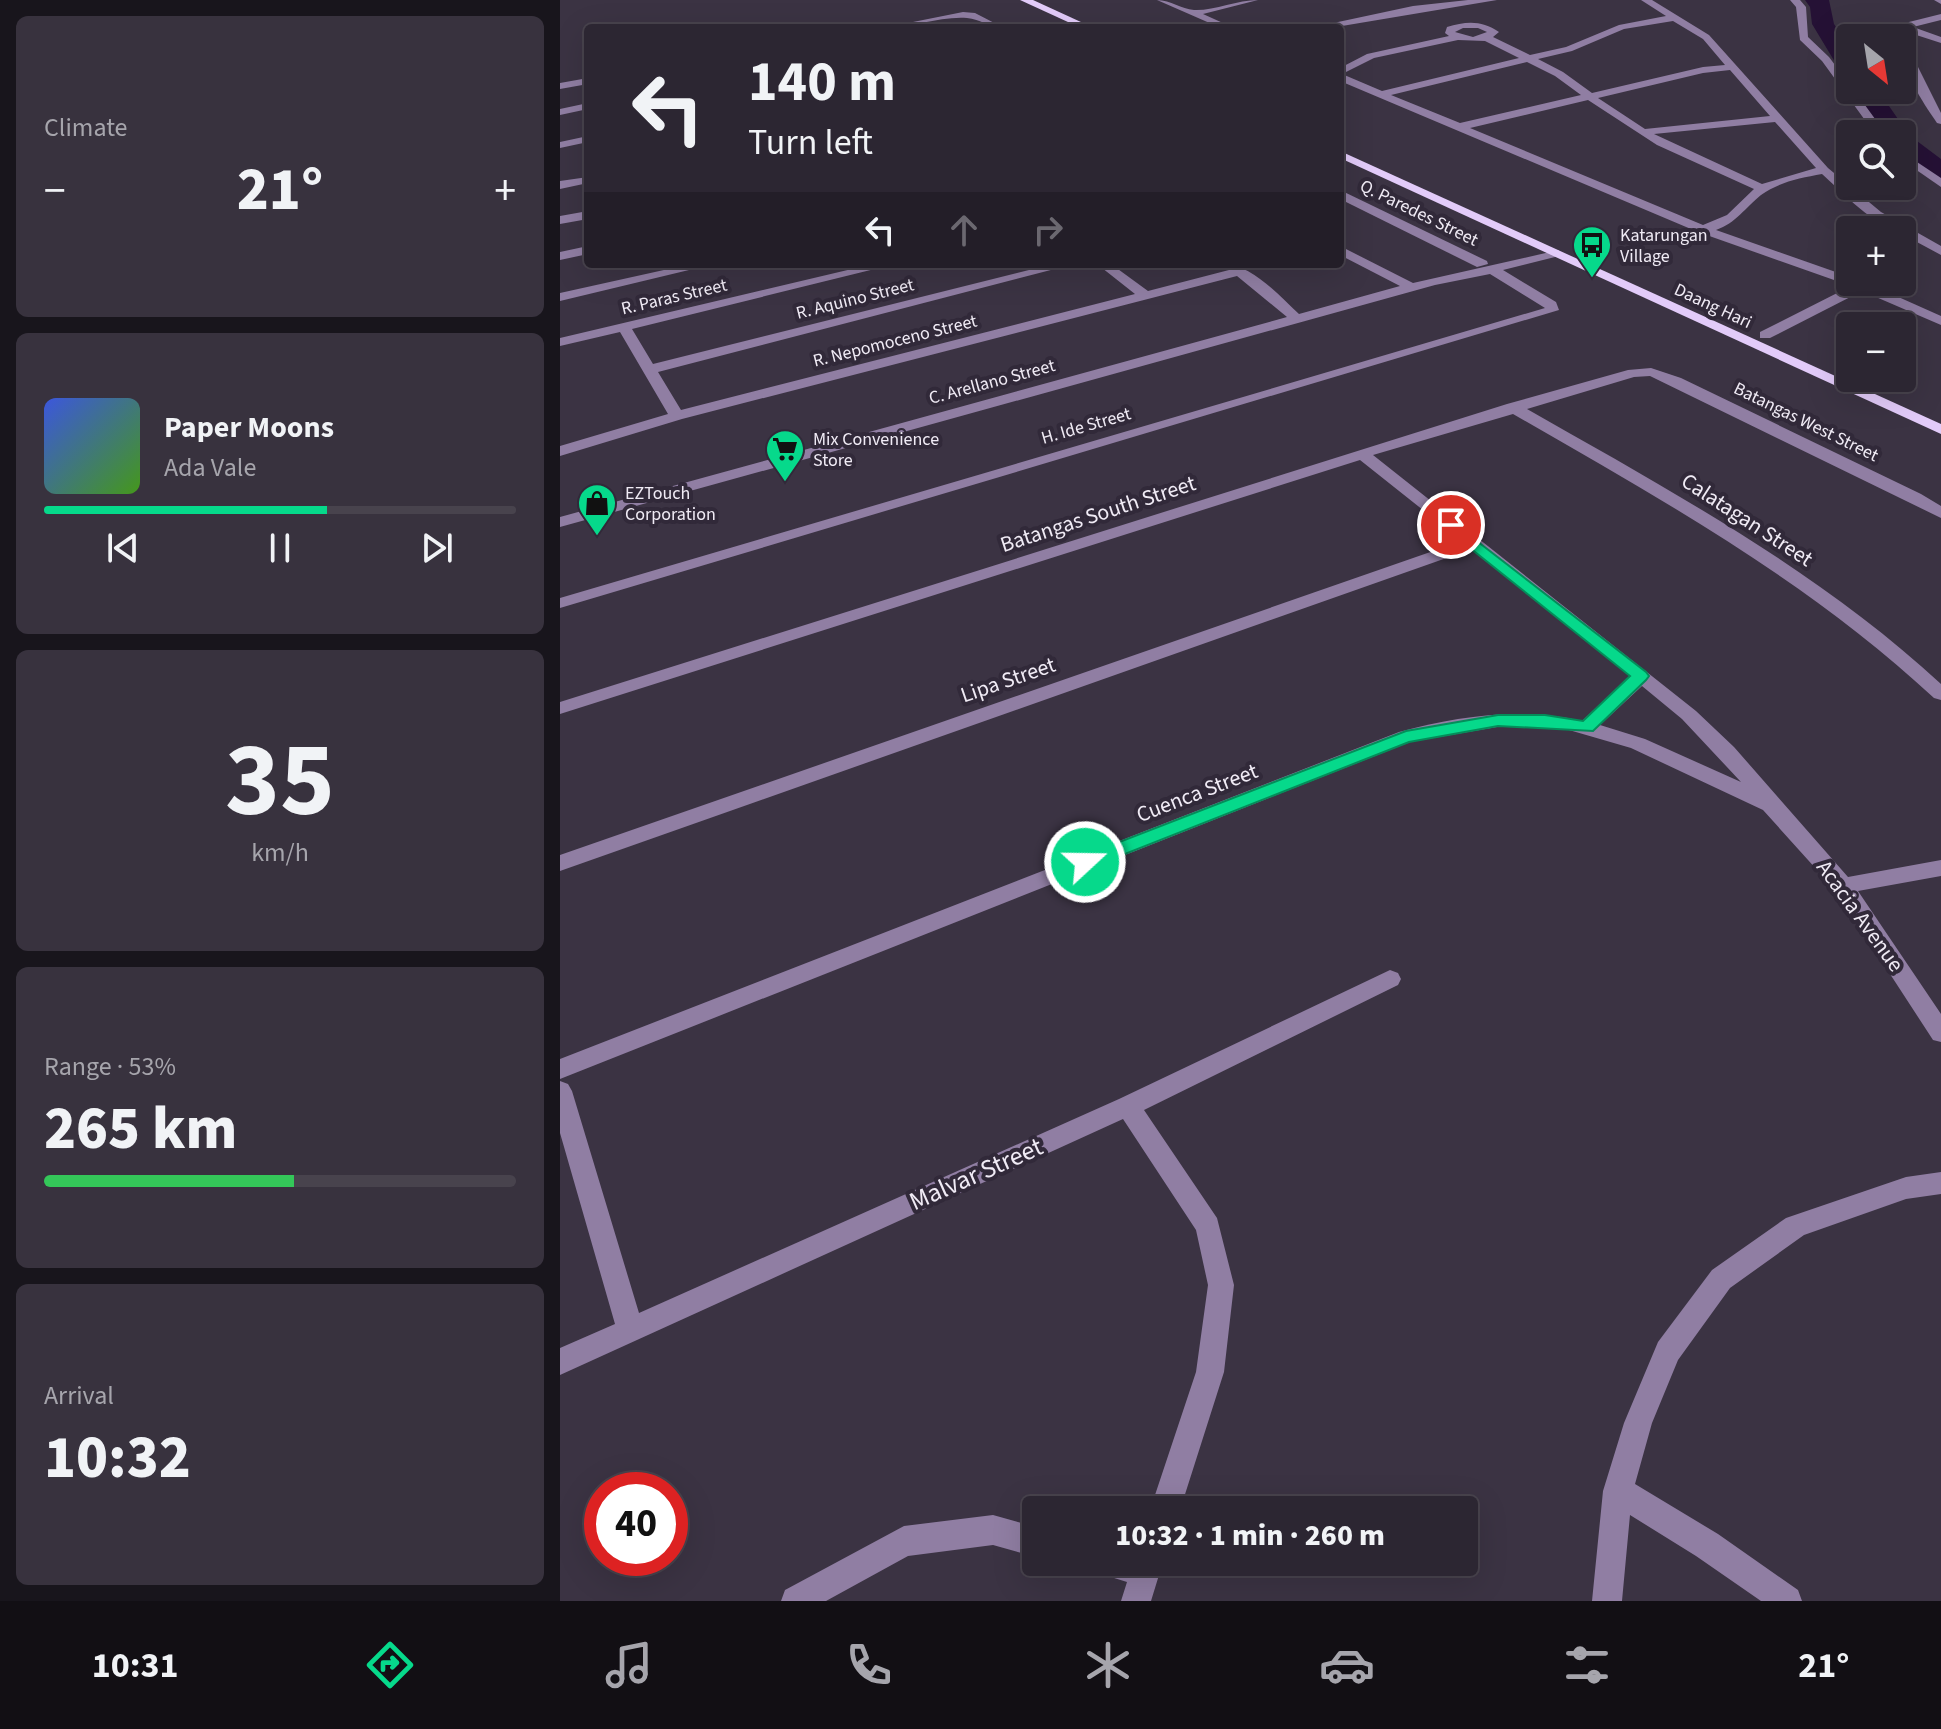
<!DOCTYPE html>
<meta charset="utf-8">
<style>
:root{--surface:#2c2632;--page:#38323e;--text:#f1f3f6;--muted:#a6a5ac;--line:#48434d;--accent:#06d98b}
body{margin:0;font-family:"Source Sans 3",sans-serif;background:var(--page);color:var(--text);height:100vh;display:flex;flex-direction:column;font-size:30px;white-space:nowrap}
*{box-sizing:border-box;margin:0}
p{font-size:26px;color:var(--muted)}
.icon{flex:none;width:44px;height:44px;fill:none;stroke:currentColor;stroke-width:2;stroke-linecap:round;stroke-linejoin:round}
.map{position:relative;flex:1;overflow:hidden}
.side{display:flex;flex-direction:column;gap:16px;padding:16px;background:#18151c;width:560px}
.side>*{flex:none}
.top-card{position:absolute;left:24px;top:24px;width:760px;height:244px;border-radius:8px;box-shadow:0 8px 32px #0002,0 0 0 2px var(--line);background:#2c2632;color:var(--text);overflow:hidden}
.needle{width:52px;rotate:150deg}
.tools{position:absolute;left:1276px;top:24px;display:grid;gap:16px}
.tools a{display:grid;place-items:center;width:80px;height:80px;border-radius:8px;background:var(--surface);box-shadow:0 8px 32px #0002,0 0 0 2px var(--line);font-size:40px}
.speed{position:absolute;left:24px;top:1472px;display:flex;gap:16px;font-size:40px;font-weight:700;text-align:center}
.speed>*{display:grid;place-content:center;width:104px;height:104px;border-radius:50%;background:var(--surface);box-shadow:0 8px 32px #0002,0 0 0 2px var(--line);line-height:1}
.speed .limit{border:12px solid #d22;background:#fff;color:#111}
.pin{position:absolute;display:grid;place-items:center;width:68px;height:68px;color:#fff;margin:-34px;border:4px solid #fff;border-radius:50%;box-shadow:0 2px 8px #0007}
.me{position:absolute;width:88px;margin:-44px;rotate:69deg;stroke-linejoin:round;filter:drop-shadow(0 0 6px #0008)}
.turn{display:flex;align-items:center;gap:28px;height:168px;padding:0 32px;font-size:36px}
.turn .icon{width:104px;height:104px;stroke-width:2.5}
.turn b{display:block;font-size:56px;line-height:68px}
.lanes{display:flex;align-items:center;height:76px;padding:0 32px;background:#0003;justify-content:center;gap:40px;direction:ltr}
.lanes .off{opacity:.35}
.big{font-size:60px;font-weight:800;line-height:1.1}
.side .card{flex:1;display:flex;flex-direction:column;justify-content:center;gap:12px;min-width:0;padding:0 28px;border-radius:12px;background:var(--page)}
.side .dial{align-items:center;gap:0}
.dial b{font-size:104px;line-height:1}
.song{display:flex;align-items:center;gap:24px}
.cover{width:96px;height:96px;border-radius:12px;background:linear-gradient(135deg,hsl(230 70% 55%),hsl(100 70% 35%))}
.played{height:8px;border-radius:4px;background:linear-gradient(90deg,var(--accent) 60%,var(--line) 60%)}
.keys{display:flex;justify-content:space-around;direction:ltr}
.heat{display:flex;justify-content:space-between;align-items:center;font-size:44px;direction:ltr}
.charge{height:12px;border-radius:6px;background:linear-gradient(90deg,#34c759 53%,var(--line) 0)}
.trip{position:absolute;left:462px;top:1496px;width:456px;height:80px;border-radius:8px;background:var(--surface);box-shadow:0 8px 32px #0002,0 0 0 2px var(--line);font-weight:800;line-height:80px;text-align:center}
.menu{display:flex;height:128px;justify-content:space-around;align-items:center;background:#120f14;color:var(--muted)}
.menu .icon{width:56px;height:56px}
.menu .selected{color:var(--accent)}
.menu b{font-size:36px;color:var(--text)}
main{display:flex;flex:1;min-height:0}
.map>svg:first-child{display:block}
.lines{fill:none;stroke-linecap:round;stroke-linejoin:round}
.river{fill:#251135;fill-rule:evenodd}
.minor{fill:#907ea3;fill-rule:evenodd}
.major{fill:#e2cbf9;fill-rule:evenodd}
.route{fill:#06d98b;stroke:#048d5a;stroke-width:2}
.labels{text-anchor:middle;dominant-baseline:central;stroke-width:8;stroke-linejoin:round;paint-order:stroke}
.far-street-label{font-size:18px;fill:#f0ebf5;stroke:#312939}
.far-poi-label{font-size:18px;fill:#f0ebf5;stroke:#312939;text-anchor:start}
.street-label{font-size:22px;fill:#f0ebf5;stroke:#312939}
.near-street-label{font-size:26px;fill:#f0ebf5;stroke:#312939}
</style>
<main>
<section class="side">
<div class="card"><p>Climate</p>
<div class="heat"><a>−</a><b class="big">21°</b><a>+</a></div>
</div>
<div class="card">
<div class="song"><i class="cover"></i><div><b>Paper Moons</b><p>Ada Vale</p></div></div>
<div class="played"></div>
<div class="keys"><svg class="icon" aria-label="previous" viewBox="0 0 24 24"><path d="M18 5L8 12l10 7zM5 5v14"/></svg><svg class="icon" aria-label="pause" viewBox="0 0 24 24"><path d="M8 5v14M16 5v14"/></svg><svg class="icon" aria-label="next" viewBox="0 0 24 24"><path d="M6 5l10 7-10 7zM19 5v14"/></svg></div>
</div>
<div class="card dial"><b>35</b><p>km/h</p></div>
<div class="card"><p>Range · 53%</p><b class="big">265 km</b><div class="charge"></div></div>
<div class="card"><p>Arrival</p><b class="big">10:32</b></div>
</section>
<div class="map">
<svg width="1381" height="1601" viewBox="0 0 1381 1601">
<rect width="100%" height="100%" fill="#3b3343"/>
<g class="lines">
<g class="river">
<polygon points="1245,0 1269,0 1274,24 1290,48 1290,74 1281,72 1252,24 1250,7"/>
<polygon points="1293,90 1318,90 1349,135 1381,159 1381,179 1371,177 1342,157 1342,134 1323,134"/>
</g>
<g class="minor">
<path d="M597 0C611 0 621 9 634 10 653 11 677 0 698 0L643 14 674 28H661Z"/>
<polygon points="908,0 937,0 770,28 750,28 853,6"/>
<path d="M1081 0H1092L1149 35 1268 168 1321 212 1381 246V255L1342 234V230C1317 230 1280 190 1262 174 1240 178 1219 182 1201 195 1185 208 1176 223 1156 230L1290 277V282L1307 283 1381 316V325L1302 291 1210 338H1200V332L1291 286 1138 232 780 81V68L807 54 889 36 885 33 887 27C906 21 922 20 939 32L933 37 970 55 1006 47 1059 25 1106 16ZM1113 21 1143 39 1165 65 1143 67 1032 93 1003 72 978 59 1012 51 1064 29ZM903 28H918L927 32 913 37 895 32ZM898 40 925 41 959 58 822 91 782 74 814 58ZM967 62 995 76 1021 95 900 123 831 95ZM1170 70 1210 116 1085 129 1038 98 1143 73ZM1028 100 1097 145 1194 189 1167 215 1143 225 910 128ZM1215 122 1256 168 1202 184 1094 134Z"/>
<polygon points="1230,0 1240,0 1246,7 1248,37 1269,57 1290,85 1290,90 1294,90 1326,134 1315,134 1262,61 1240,40 1236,7"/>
<polygon points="1374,0 1381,0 1381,4"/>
<path d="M403 12 415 13 444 28C430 28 420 19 407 18 381 16 351 28 323 28Z"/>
<polygon points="1381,14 1381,20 1353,27 1381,37 1381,43 1347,32 1343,40 1335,38 1336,31 1349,22"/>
<path d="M1342 42 1347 45 1381 113V124L1377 123C1361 100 1342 71 1342 42Z"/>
<polygon points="28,78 28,84 0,89 0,83"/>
<polygon points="28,103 28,109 0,115 0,109"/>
<polygon points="28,136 28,142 0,148 0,142"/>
<polygon points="1342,152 1381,178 1381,187 1342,160"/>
<polygon points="28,177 28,183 0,189 0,181"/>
<polygon points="780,190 927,261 928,264 917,267 780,199"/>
<polygon points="28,211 28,219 0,224 0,216"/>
<polygon points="28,246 28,254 0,260 0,252"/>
<path d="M780 246 853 283 999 250V256L943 270 996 302 999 310 0 608V598L985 308 930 274 875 285 0 527V517L727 317 677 276 122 419 0 456V446L108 414 60 332 0 346V338L313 264H335L72 329 93 364 493 264H514L98 372 121 410 575 294 537 264H551L588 291 669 270 662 264C692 264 717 294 739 314L840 286 780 255Z"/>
<polygon points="131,264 154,264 0,301 0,293"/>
<path d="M1091 368 1121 378 1361 494 1381 506V518L1090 376 1074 377 967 409C1111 491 1259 571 1381 684V700L1374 698C1248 581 1101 499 953 414L813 455 1136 711 1174 747 1288 877 1381 860V876L1298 891 1381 1014V1042L1373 1040 1276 891 1203 810 1071 748 1009 730 973 726 937 727 850 742 0 1079V1059L839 732C897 716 963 707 1022 721L1070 676 912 549 0 871V855L902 541 800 460 0 714V702L947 404 1068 370ZM1082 686 1122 719 1181 782 1085 739 1040 725Z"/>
<polygon points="830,970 838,973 841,979 838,985 584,1110 657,1218 674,1285 664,1372 620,1510 590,1510 636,1372 648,1285 636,1230 563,1119 0,1375 0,1348 55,1324 0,1133 0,1081 8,1084 12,1091 79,1313 559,1099"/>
<polygon points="1381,1172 1381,1194 1346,1199 1244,1235 1170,1288 1118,1360 1092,1423 1075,1484 1158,1534 1238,1590 1242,1601 1201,1601 1136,1556 1070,1515 1062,1601 1032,1601 1043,1491 1064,1423 1098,1342 1152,1270 1226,1218 1346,1177"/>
<polygon points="433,1515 476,1527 476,1557 433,1545 348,1556 266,1601 221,1601 225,1590 344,1526"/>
<polygon points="534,1562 603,1562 591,1601 561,1601 567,1582 538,1573"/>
</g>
<g class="major">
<polygon points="460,0 473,0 534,28 521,28"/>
<polygon points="780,151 1381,424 1381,434 780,158"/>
</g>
</g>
<polygon class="route" points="891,521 1086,672 1089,676 1086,680 1033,731 938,726 849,742 532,867 518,867 515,862 518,858 846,731 938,715 985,715 1023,721 1070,676 885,528 885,522"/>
<defs>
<symbol id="bus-pin" viewBox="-11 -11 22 30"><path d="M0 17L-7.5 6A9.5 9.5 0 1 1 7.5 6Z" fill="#06d98b" stroke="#312939"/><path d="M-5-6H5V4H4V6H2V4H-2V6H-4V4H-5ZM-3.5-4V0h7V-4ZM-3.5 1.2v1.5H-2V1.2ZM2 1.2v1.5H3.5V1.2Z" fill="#111"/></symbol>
<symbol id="supermarket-pin" viewBox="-11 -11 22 30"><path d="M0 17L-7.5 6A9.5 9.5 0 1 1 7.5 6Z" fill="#06d98b" stroke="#312939"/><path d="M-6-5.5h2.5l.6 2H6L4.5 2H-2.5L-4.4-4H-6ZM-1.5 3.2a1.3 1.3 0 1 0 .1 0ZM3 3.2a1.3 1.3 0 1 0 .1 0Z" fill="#111"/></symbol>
<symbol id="shop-pin" viewBox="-11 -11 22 30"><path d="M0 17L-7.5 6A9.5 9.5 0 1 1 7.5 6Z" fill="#06d98b" stroke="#312939"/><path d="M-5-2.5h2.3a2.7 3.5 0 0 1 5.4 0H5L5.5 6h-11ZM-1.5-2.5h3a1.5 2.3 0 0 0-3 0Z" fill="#111"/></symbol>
</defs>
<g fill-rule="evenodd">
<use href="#bus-pin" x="1010" y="223" width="44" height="60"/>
<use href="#supermarket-pin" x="203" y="427" width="44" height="60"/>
<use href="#shop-pin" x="15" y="481" width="44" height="60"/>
</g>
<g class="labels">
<g class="far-street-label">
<text transform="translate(859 213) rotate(26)">Q. Paredes Street</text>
<text transform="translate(114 297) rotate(-13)">R. Paras Street</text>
<text transform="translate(295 299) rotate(-14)">R. Aquino Street</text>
<text transform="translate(1153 306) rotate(25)">Daang Hari</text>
<text transform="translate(335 341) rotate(-14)">R. Nepomoceno Street</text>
<text transform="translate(432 382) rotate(-15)">C. Arellano Street</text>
<text transform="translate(1246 422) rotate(26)">Batangas West Street</text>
<text transform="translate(526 426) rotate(-16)">H. Ide Street</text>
</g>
<g class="far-poi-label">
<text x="1060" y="235">Katarungan<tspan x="1060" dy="21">Village</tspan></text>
<text x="253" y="439">Mix Convenience<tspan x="253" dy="21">Store</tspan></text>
<text x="65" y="493">EZTouch<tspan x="65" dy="21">Corporation</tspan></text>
</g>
<g class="street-label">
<text transform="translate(538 514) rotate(-18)">Batangas South Street</text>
<text transform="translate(1187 520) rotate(33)">Calatagan Street</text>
<text transform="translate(448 680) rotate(-19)">Lipa Street</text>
<text transform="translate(637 793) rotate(-21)">Cuenca Street</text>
<text transform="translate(1300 916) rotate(54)">Acacia Avenue</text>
</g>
<g class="near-street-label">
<text transform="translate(416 1174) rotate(-24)">Malvar Street</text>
</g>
</g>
</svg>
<div class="tools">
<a><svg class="needle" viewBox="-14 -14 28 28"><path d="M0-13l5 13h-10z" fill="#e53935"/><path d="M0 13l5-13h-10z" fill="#a6a5ac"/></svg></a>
<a><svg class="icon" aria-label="search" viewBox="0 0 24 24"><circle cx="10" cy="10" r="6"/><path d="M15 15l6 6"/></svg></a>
<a>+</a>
<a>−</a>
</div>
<div class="speed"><div class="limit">40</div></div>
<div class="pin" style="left:891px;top:525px;background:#d93025"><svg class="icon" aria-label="arrive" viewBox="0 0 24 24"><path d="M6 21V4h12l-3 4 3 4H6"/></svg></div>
<svg class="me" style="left:525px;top:862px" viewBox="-20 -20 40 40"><circle r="17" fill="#06d98b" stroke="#fff" stroke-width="3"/><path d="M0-11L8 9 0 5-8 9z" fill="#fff"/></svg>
<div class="trip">10:32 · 1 min · 260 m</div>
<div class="top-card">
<div class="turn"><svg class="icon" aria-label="left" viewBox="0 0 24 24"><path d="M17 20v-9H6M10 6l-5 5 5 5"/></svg><div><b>140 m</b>Turn left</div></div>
<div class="lanes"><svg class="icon" aria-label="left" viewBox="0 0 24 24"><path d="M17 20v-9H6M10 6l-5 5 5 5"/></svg><svg class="icon off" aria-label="ahead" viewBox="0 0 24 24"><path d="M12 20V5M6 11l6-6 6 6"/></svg><svg class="icon off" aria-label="right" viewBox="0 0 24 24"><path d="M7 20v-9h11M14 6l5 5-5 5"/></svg></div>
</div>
</div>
</main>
<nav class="menu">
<b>10:31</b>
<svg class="icon selected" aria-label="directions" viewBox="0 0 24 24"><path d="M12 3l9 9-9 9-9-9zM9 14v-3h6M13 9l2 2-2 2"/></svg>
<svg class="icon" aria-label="music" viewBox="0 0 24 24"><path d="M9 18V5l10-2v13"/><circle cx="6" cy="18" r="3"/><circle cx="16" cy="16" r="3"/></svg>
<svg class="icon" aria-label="phone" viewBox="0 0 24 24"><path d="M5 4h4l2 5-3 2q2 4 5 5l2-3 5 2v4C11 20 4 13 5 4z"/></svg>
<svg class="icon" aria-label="climate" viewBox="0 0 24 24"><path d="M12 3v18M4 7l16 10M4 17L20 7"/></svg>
<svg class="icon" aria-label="car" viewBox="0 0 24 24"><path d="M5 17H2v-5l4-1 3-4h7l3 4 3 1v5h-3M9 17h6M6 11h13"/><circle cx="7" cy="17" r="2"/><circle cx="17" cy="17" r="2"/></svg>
<svg class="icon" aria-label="filters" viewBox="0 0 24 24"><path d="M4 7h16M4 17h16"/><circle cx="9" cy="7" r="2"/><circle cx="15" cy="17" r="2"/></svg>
<b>21°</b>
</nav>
